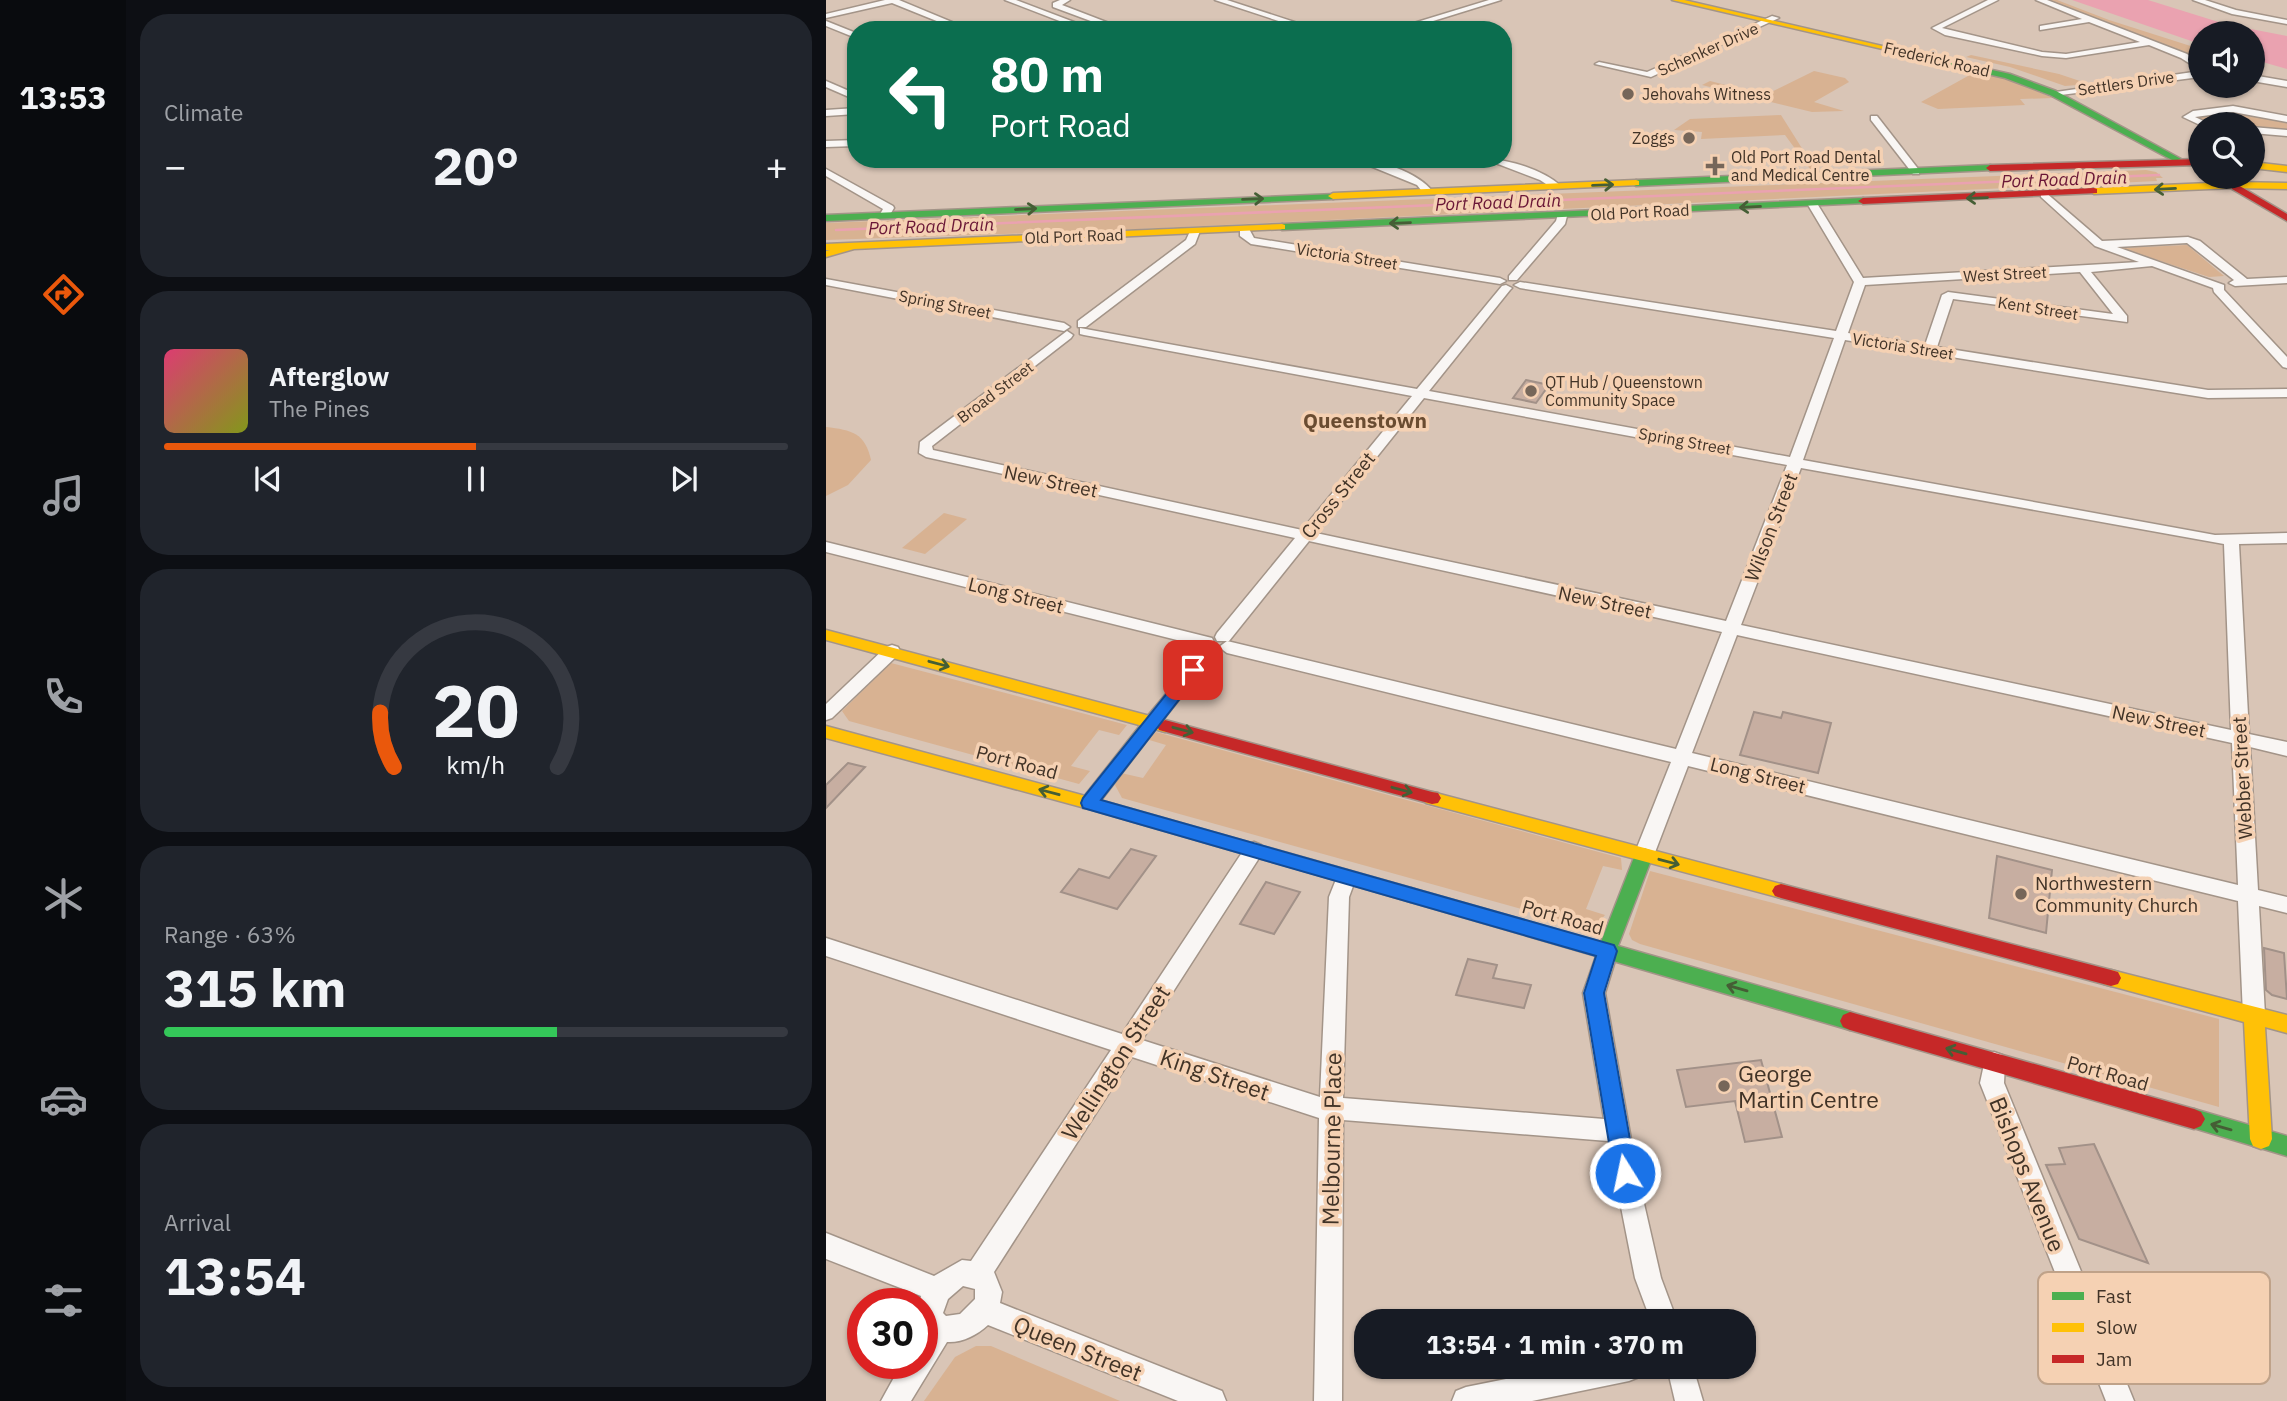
<!DOCTYPE html>
<meta charset="utf-8">
<style>
:root{--surface:#171b24;--page:#20242c;--text:#f1f3f6;--muted:#9ea1a6;--line:#363941;--accent:#ea580c}
body{margin:0;font-family:"IBM Plex Sans",sans-serif;background:var(--page);color:var(--text);height:100vh;display:flex;flex-direction:column;font-size:26px;white-space:nowrap}
*{box-sizing:border-box;margin:0}
p{font-size:23px;color:var(--muted)}
.icon{flex:none;width:38px;height:38px;fill:none;stroke:currentColor;stroke-width:2;stroke-linecap:round;stroke-linejoin:round}
.map{position:relative;flex:1;overflow:hidden}
.details{display:flex;flex-direction:column;gap:14px;padding:14px;background:#0d0f14;width:700px}
.details>*{flex:none}
.banner{position:absolute;left:21px;top:21px;width:665px;height:147px;border-radius:28px;box-shadow:0 2px 5px #0004;background:#0b6e4f;color:#fff;overflow:hidden}
.buttons{position:absolute;left:1362px;top:21px;display:grid;gap:14px}
.buttons a{display:grid;place-items:center;width:77px;height:77px;border-radius:50%;background:var(--surface);box-shadow:0 2px 5px #0004;font-size:35px}
.speed{position:absolute;left:21px;top:1288px;display:flex;gap:14px;font-size:35px;font-weight:700;text-align:center}
.speed>*{display:grid;place-content:center;width:91px;height:91px;border-radius:50%;background:var(--surface);box-shadow:0 2px 5px #0004;line-height:1}
.speed .limit{border:10px solid #d22;background:#fff;color:#111}
.pin{position:absolute;display:grid;place-items:center;width:60px;height:60px;color:#fff;margin:-30px;border-radius:14px;box-shadow:0 4px 10px #0006}
.me{position:absolute;width:77px;margin:-38px;rotate:350deg;stroke-linejoin:round;filter:drop-shadow(0 0 5px #0008)}
.turn{display:flex;align-items:center;gap:24px;height:147px;padding:0 28px;font-size:32px}
.turn .icon{width:91px;height:91px;stroke-width:2.5}
.turn b{display:block;font-size:49px;line-height:60px}
.big{font-size:52px;font-weight:700;line-height:1.1}
.details .tile{flex:1;display:flex;flex-direction:column;justify-content:center;gap:10px;min-width:0;padding:0 24px;border-radius:28px;background:var(--page)}
.details .dial{align-items:center;gap:0}
.dial svg{height:182px;overflow:visible;fill:none;stroke:var(--line);stroke-width:7;stroke-linecap:round;text-anchor:middle}
.dial text{fill:var(--text);stroke:none}
.song{display:flex;align-items:center;gap:21px}
.cover{width:84px;height:84px;border-radius:10px;background:linear-gradient(135deg,hsl(340 70% 55%),hsl(70 70% 35%))}
.played{height:7px;border-radius:4px;background:linear-gradient(90deg,var(--accent) 50%,var(--line) 50%)}
.keys{display:flex;justify-content:space-around;direction:ltr}
.heat{display:flex;justify-content:space-between;align-items:center;font-size:38px;direction:ltr}
.charge{height:10px;border-radius:5px;background:linear-gradient(90deg,#34c759 63%,var(--line) 0)}
.trip{position:absolute;left:528px;top:1309px;width:402px;height:70px;border-radius:28px;background:var(--surface);box-shadow:0 2px 5px #0004;font-weight:700;line-height:70px;text-align:center}
main{display:flex;flex:1;min-height:0}
.tabs{display:flex;flex-direction:column;width:126px;justify-content:space-around;align-items:center;background:#090b0e;color:var(--muted)}
.tabs .icon{width:49px;height:49px}
.tabs .active{color:var(--accent)}
.tabs b{font-size:32px;color:var(--text)}
.map>svg:first-child{display:block}
.green{fill:#d8b292}
.water{fill:#eaa2b0}
.lines{fill:none;stroke-linecap:round;stroke-linejoin:round}
.stream{stroke:#eaa2b0;stroke-width:2.5}
.building{fill:#c7aea1;stroke:#a29188;stroke-width:2}
.street-casing{stroke:#a39488;stroke-width:3}
.fast-casing{stroke:#a39488;stroke-width:3}
.slow-casing{stroke:#a39488;stroke-width:3}
.jam-casing{stroke:#a39488;stroke-width:3}
.street{fill:#f9f6f4;fill-rule:evenodd}
.fast{fill:#4caf50;fill-rule:evenodd}
.slow{fill:#ffc107;fill-rule:evenodd}
.jam{fill:#c62828;fill-rule:evenodd}
.oneway{stroke:#455e35}
.route{fill:#1a73e8;stroke:#114b97;stroke-width:2}
.poi-dot{fill:#766659;stroke:#f5d1b3;stroke-width:2.5}
.labels{text-anchor:middle;dominant-baseline:central;stroke-width:7;stroke-linejoin:round;paint-order:stroke}
.far-street-label{font-size:16px;fill:#413327;stroke:#f5d1b3}
.far-poi-label{font-size:16px;fill:#413327;stroke:#f5d1b3;text-anchor:start}
.far-water-label{font-size:18px;font-style:italic;fill:#6a1737;stroke:#f5d1b3}
.street-label{font-size:19px;fill:#413327;stroke:#f5d1b3}
.poi-label{font-size:19px;fill:#413327;stroke:#f5d1b3;text-anchor:start}
.far-district-label{font-size:21px;font-weight:bold;fill:#6a4c31;stroke:#f5d1b3}
.near-street-label{font-size:23px;fill:#413327;stroke:#f5d1b3}
.near-poi-label{font-size:23px;fill:#413327;stroke:#f5d1b3;text-anchor:start}
.key{fill:#f5d1b3;stroke:#bfa289;stroke-width:2}
.key-label{font-size:19px;fill:#413327}
</style>
<main>
<nav class="tabs">
<b>13:53</b>
<svg class="icon active" aria-label="directions" viewBox="0 0 24 24"><path d="M12 3l9 9-9 9-9-9zM9 14v-3h6M13 9l2 2-2 2"/></svg>
<svg class="icon" aria-label="music" viewBox="0 0 24 24"><path d="M9 18V5l10-2v13"/><circle cx="6" cy="18" r="3"/><circle cx="16" cy="16" r="3"/></svg>
<svg class="icon" aria-label="phone" viewBox="0 0 24 24"><path d="M5 4h4l2 5-3 2q2 4 5 5l2-3 5 2v4C11 20 4 13 5 4z"/></svg>
<svg class="icon" aria-label="climate" viewBox="0 0 24 24"><path d="M12 3v18M4 7l16 10M4 17L20 7"/></svg>
<svg class="icon" aria-label="car" viewBox="0 0 24 24"><path d="M5 17H2v-5l4-1 3-4h7l3 4 3 1v5h-3M9 17h6M6 11h13"/><circle cx="7" cy="17" r="2"/><circle cx="17" cy="17" r="2"/></svg>
<svg class="icon" aria-label="filters" viewBox="0 0 24 24"><path d="M4 7h16M4 17h16"/><circle cx="9" cy="7" r="2"/><circle cx="15" cy="17" r="2"/></svg>
</nav>
<section class="details">
<div class="tile"><p>Climate</p>
<div class="heat"><a>−</a><b class="big">20°</b><a>+</a></div>
</div>
<div class="tile">
<div class="song"><i class="cover"></i><div><b>Afterglow</b><p>The Pines</p></div></div>
<div class="played"></div>
<div class="keys"><svg class="icon" aria-label="previous" viewBox="0 0 24 24"><path d="M18 5L8 12l10 7zM5 5v14"/></svg><svg class="icon" aria-label="pause" viewBox="0 0 24 24"><path d="M8 5v14M16 5v14"/></svg><svg class="icon" aria-label="next" viewBox="0 0 24 24"><path d="M6 5l10 7-10 7zM19 5v14"/></svg></div>
</div>
<div class="tile dial"><svg viewBox="0 0 100 80">
<path d="M14 69A42 42 0 1 1 86 69"/>
<path d="M14 69A42 42 0 0 1 8 45" stroke="#ea580c"/>
<text x="50" y="56" font-size="32" font-weight="700">20</text>
<text x="50" y="72" font-size="11">km/h</text>
</svg></div>
<div class="tile"><p>Range · 63%</p><b class="big">315 km</b><div class="charge"></div></div>
<div class="tile"><p>Arrival</p><b class="big">13:54</b></div>
</section>
<div class="map">
<svg width="1461" height="1401" viewBox="0 0 1461 1401">
<rect width="100%" height="100%" fill="#d9c5b6"/>
<g class="green">
<polygon points="1218,0 1231,0 1283,20 1374,49 1374,62"/>
<polygon points="1145,55 1233,74 1263,84 1239,86 1184,67 1140,57"/>
<polygon points="988,71 1019,78 1023,82 988,102 1018,111 986,112 876,85 884,81 939,95"/>
<polygon points="1151,71 1186,81 1227,98 1194,99 1199,105 1112,109 1095,102"/>
<polygon points="1408,111 1461,121 1461,130 1426,129 1426,124 1390,124 1371,118"/>
<polygon points="955,115 989,169 984,169 959,135 875,139 876,132 848,130 864,119"/>
<polygon points="1320,170 1330,172 1337,178 1330,178 1331,181 270,231 0,240 0,223"/>
<polygon points="1361,245 1398,276 1383,277 1295,248"/>
<path d="M0 427C26 430 39 433 45 460L22 485 0 496Z"/>
<polygon points="118,513 141,519 99,554 76,548"/>
<polygon points="65,663 301,725 293,735 273,730 245,766 264,771 253,784 23,721 16,711"/>
<polygon points="330,732 795,858 796,870 777,866 760,909 779,915 767,929 296,798 289,785 295,773 317,778 340,745 320,739"/>
<polygon points="824,871 1393,1019 1393,1107 814,944 806,940 803,934"/>
<polygon points="150,1346 165,1346 294,1401 98,1401 129,1357"/>
</g>
<polygon class="water" points="1246,0 1322,0 1399,24 1461,36 1461,69 1426,59 1426,33 1374,33 1374,44"/>
<g class="lines">
<polyline class="stream" points="10,230 1333,175"/>
</g>
<g class="building">
<polygon points="700,380 723,385 710,403 687,398"/>
<polygon points="928,712 955,718 957,712 1005,723 992,773 914,755"/>
<polygon points="22,763 39,767 0,808 0,785"/>
<polygon points="305,849 330,856 291,909 235,892 253,869 283,878"/>
<polygon points="1171,856 1226,870 1220,933 1163,918"/>
<polygon points="440,882 474,892 448,934 414,924"/>
<polygon points="1438,948 1458,953 1461,999 1446,995 1440,990"/>
<polygon points="642,959 671,965 667,978 705,985 698,1008 630,995"/>
<polygon points="935,1060 956,1137 919,1142 909,1101 860,1107 851,1070"/>
<polygon points="1268,1144 1322,1263 1253,1239 1220,1165 1239,1164 1233,1148"/>
</g>
<g class="lines">
<defs>
<g id="street">
<polygon points="59,0 73,0 145,30 133,30 66,3 0,18 0,14"/>
<polygon points="179,0 190,0 269,30 257,30"/>
<polygon points="234,0 244,0 236,5 301,30 289,30 227,7 227,3"/>
<polygon points="389,0 401,0 493,30 480,30"/>
<polygon points="663,0 675,0 578,30 565,30"/>
<polygon points="1162,0 1172,0 1116,28 1216,52 1240,54 1314,42 1263,22 1214,30 1214,26 1256,19 1210,0 1221,0 1361,54 1374,64 1374,70 1355,58 1323,45 1240,58 1216,56 1119,35 1106,28"/>
<polygon points="1367,0 1379,0 1410,10 1461,20 1461,24 1406,14"/>
<polygon points="946,16 953,18 825,77 769,64 773,62 821,72"/>
<polygon points="0,21 30,33 30,38 0,26"/>
<polygon points="1374,71 1374,77 1227,96 1223,93"/>
<polygon points="1426,75 1461,81 1461,87 1426,81"/>
<polygon points="0,81 30,94 30,100 0,87"/>
<polygon points="1407,106 1461,116 1461,122 1407,112 1369,117 1384,124 1374,125 1357,117 1367,111"/>
<polygon points="30,108 30,114 0,116 0,110"/>
<polygon points="1045,116 1051,116 1093,170 1093,174 1087,174 1045,120"/>
<polygon points="1426,127 1461,130 1461,136 1426,133"/>
<polygon points="30,140 30,146 0,147 0,141"/>
<path d="M527 159C552 159 592 172 607 192L598 194 591 185Z"/>
<path d="M659 159C683 159 717 170 735 186L726 188 714 180Z"/>
<polygon points="0,169 67,206 68,208 62,218 53,216 57,209 0,176"/>
<path d="M1219 192 1276 241 1362 237 1374 241 1421 279 1461 277V283L1409 286 1403 283 1408 280 1361 243 1291 247 1398 285V290L1461 357V368L1457 367 1388 292 1387 288 1326 266 1265 272 1301 316V322L1127 299 1111 347 1382 390 1461 389V397L1382 398 1019 340 977 460 1389 535 1461 533V543L1413 544 1423 734 1461 742V756L1424 747 1432 890 1461 897V913L1433 906 1439 1015 1436 1022 1428 1025 1420 1022 1417 1015 1412 901 862 766 828 855 825 860 818 863 811 860 808 855 845 762 401 653 393 647 401 641 850 749 896 632 483 541 403 641H391L389 637 391 633 469 538 100 457 93 453 94 442 241 331 247 335 245 338 106 446 107 450 476 530 586 396 258 335 254 334V328L591 389 676 286 680 285 686 288 684 290 603 391 964 457 1008 338 694 288 688 285 694 282 1010 331 1028 282 982 205 987 202 992 205 1037 278 1313 262 1269 246 1215 197V193ZM1254 272 1287 314 1122 292 1116 295 1099 345 1022 333 1039 285ZM598 398 961 465 900 621 490 533ZM975 468 1398 544 1405 730 915 625ZM911 635 1406 743 1412 885 866 753Z"/>
<polygon points="732,214 741,216 739,224 691,280 683,280 683,276 730,221"/>
<polygon points="414,227 422,227 428,238 674,278 680,281 674,284 425,244 414,236"/>
<polygon points="365,229 374,231 369,244 260,327 252,327 252,321 360,240"/>
<polygon points="0,279 238,323 244,327 238,331 0,285"/>
<polygon points="0,542 386,638 388,642 384,647 391,652 332,726 320,726 317,722 320,718 379,647 0,552"/>
<polygon points="66,645 72,647 74,651 72,655 6,718 0,720 0,704 60,647"/>
<path d="M428 842 435 845 438 850 435 855 316 1040 494 1097 503 897 513 872 520 870 527 872 530 878 523 897 517 1098 778 1119 757 993 774 945 781 942 788 945 792 951 779 993 811 1173 835 1278 851 1321H825L809 1278 782 1141 517 1120 516 1401H488L493 1118 306 1057 168 1272 176 1292 174 1303 396 1391 400 1401H352L162 1325C151 1335 136 1343 121 1342L85 1401H55L76 1363H96V1304H93L95 1296 0 1259V1233L108 1276 136 1260 145 1261 285 1050 0 956V938L296 1034 421 845ZM137 1286 149 1289V1299L134 1314 120 1316 117 1313 122 1299Z"/>
<polygon points="1168,1052 1176,1055 1179,1062 1178,1083 1308,1401 1280,1401 1154,1083 1160,1055"/>
<polygon points="739,1367 817,1367 813,1377 803,1381 706,1401 626,1401 630,1391 640,1387"/>
<polygon points="841,1367 867,1367 877,1401 849,1401"/>
</g>
<g id="fast">
<polygon points="1121,60 1184,74 1230,91 1355,159 1348,161 1224,95 1179,78 1118,64"/>
<polygon points="1164,165 1167,166 1167,170 810,186 805,183 810,180"/>
<polygon points="510,194 510,198 507,199 0,221 0,215"/>
<polygon points="1037,198 1040,199 1040,203 456,230 451,227 456,224"/>
<polygon points="326,716 332,718 334,722 332,726 269,808 257,808 254,803 257,798 320,718"/>
<polygon points="818,848 824,850 827,855 792,946 1024,1012 1031,1015 1034,1021 1031,1027 1024,1030 585,902 579,900 576,895 579,890 585,888 775,942 809,855 812,850"/>
<polygon points="1368,1109 1461,1136 1461,1156 1361,1126 1357,1119 1361,1112"/>
</g>
<g id="slow">
<polygon points="846,0 858,0 1125,62 1121,64"/>
<polygon points="1426,162 1461,166 1461,172 1426,168"/>
<polygon points="810,180 813,181 813,185 507,199 502,196 507,193"/>
<polygon points="1407,182 1461,183 1461,189 1407,188 1268,194 1263,191 1268,188"/>
<polygon points="456,224 459,225 459,229 28,249 0,257 0,251 4,250 0,250 0,244"/>
<polygon points="0,630 339,720 347,726 339,732 0,640"/>
<polygon points="0,726 263,797 585,888 591,890 594,895 591,900 585,902 263,809 0,738"/>
<polygon points="606,792 955,884 961,886 964,891 961,896 955,898 600,803 597,798 600,793"/>
<polygon points="1285,970 1461,1015 1461,1033 1439,1027 1446,1139 1443,1146 1435,1149 1427,1146 1424,1139 1418,1022 1278,984 1275,978 1278,972"/>
</g>
<g id="jam">
<polygon points="1374,159 1374,165 1164,171 1160,168 1164,165"/>
<polygon points="1406,185 1412,185 1461,214 1461,221 1406,189"/>
<polygon points="1268,188 1271,189 1271,193 1037,204 1032,201 1037,198"/>
<polygon points="339,720 606,792 612,793 615,798 612,803 606,804 333,730 331,726"/>
<polygon points="955,884 1285,970 1292,972 1295,978 1292,984 1285,986 955,898 949,896 946,891 949,886"/>
<polygon points="1024,1012 1368,1109 1375,1112 1379,1119 1375,1126 1368,1129 1024,1030 1017,1027 1014,1021 1017,1015"/>
</g>
</defs>
<use href="#street" class="street-casing"/>
<use href="#fast" class="fast-casing"/>
<use href="#slow" class="slow-casing"/>
<use href="#jam" class="jam-casing"/>
<use href="#street" class="street"/>
<use href="#fast" class="fast"/>
<use href="#slow" class="slow"/>
<use href="#jam" class="jam"/>
</g>
<defs><path id="oneway-shaft" d="M-6 0H5M1.5-3L5.5 0L1.5 3" fill="none" stroke-width="1.6" stroke-linecap="round" stroke-linejoin="round" transform="scale(1.75)"/></defs>
<g class="oneway">
<use href="#oneway-shaft" transform="translate(777 185) rotate(-2)"/>
<use href="#oneway-shaft" transform="translate(1339 189) rotate(177)"/>
<use href="#oneway-shaft" transform="translate(1151 198) rotate(178)"/>
<use href="#oneway-shaft" transform="translate(427 199) rotate(-2)"/>
<use href="#oneway-shaft" transform="translate(924 207) rotate(177)"/>
<use href="#oneway-shaft" transform="translate(200 209) rotate(-3)"/>
<use href="#oneway-shaft" transform="translate(574 223) rotate(178)"/>
<use href="#oneway-shaft" transform="translate(113 664) rotate(15)"/>
<use href="#oneway-shaft" transform="translate(357 730) rotate(15)"/>
<use href="#oneway-shaft" transform="translate(576 790) rotate(15)"/>
<use href="#oneway-shaft" transform="translate(223 792) rotate(-165)"/>
<use href="#oneway-shaft" transform="translate(843 862) rotate(15)"/>
<use href="#oneway-shaft" transform="translate(911 988) rotate(-164)"/>
<use href="#oneway-shaft" transform="translate(1130 1051) rotate(-164)"/>
<use href="#oneway-shaft" transform="translate(1395 1127) rotate(-164)"/>
</g>
<polygon class="route" points="367,665 373,667 375,670 373,674 275,800 788,945 791,951 778,993 810,1173 807,1181 799,1184 791,1181 788,1173 758,993 770,956 257,808 255,803 257,798 362,667"/>
<g class="poi-dot">
<circle cx="802" cy="94" r="7"/>
<circle cx="863" cy="138" r="7"/>
<path d="M885.5 155.5h7v7h7v7h-7v7h-7v-7h-7v-7h7z"/>
<circle cx="705" cy="391" r="7"/>
<circle cx="1195" cy="894" r="7"/>
<circle cx="898" cy="1086" r="7"/>
</g>
<g class="labels">
<g class="far-street-label">
<text transform="translate(882 49) rotate(-24)">Schenker Drive</text>
<text transform="translate(1111 59) rotate(13)">Frederick Road</text>
<text transform="translate(1300 83) rotate(-8)">Settlers Drive</text>
<text transform="translate(814 212) rotate(-3)">Old Port Road</text>
<text transform="translate(248 236) rotate(-2)">Old Port Road</text>
<text transform="translate(521 256) rotate(9)">Victoria Street</text>
<text transform="translate(1179 274) rotate(-3)">West Street</text>
<text transform="translate(119 304) rotate(11)">Spring Street</text>
<text transform="translate(1212 308) rotate(9)">Kent Street</text>
<text transform="translate(1077 346) rotate(9)">Victoria Street</text>
<text transform="translate(169 392) rotate(-37)">Broad Street</text>
<text transform="translate(859 441) rotate(10)">Spring Street</text>
</g>
<g class="far-poi-label">
<text x="816" y="94">Jehovahs Witness</text>
<text x="849" y="138" text-anchor="end">Zoggs</text>
<text x="905" y="157">Old Port Road Dental<tspan x="905" dy="18">and Medical Centre</tspan></text>
<text x="719" y="382">QT Hub / Queenstown<tspan x="719" dy="18">Community Space</tspan></text>
</g>
<g class="far-water-label">
<text transform="translate(1238 179) rotate(-2)">Port Road Drain</text>
<text transform="translate(672 202) rotate(-2)">Port Road Drain</text>
<text transform="translate(105 226) rotate(-2)">Port Road Drain</text>
</g>
<g class="street-label">
<text transform="translate(225 481) rotate(12)">New Street</text>
<text transform="translate(512 495) rotate(-51)">Cross Street</text>
<text transform="translate(945 527) rotate(-69)">Wilson Street</text>
<text transform="translate(190 595) rotate(14)">Long Street</text>
<text transform="translate(779 602) rotate(12)">New Street</text>
<text transform="translate(1333 721) rotate(12)">New Street</text>
<text transform="translate(191 762) rotate(15)">Port Road</text>
<text transform="translate(932 775) rotate(14)">Long Street</text>
<text transform="translate(1416 778) rotate(-93)">Webber Street</text>
<text transform="translate(737 917) rotate(16)">Port Road</text>
<text transform="translate(1282 1073) rotate(16)">Port Road</text>
</g>
<g class="poi-label">
<text x="1209" y="883">Northwestern<tspan x="1209" dy="22">Community Church</tspan></text>
</g>
<g class="far-district-label">
<text x="539" y="420">Queenstown</text>
</g>
<g class="near-street-label">
<text transform="translate(289 1062) rotate(-57)">Wellington Street</text>
<text transform="translate(389 1074) rotate(19)">King Street</text>
<text transform="translate(505 1139) rotate(-89)">Melbourne Place</text>
<text transform="translate(1202 1174) rotate(68)">Bishops Avenue</text>
<text transform="translate(252 1348) rotate(22)">Queen Street</text>
</g>
<g class="near-poi-label">
<text x="912" y="1073">George<tspan x="912" dy="26">Martin Centre</tspan></text>
</g>
</g>
<rect x="1212" y="1272" width="232" height="112" rx="10" class="key"/>
<rect x="1226" y="1292" width="32" height="8" fill="#4caf50"/>
<rect x="1226" y="1323" width="32" height="9" fill="#ffc107"/>
<rect x="1226" y="1355" width="32" height="8" fill="#c62828"/>
<g class="key-label">
<text x="1270" y="1303">Fast</text>
<text x="1270" y="1334">Slow</text>
<text x="1270" y="1366">Jam</text>
</g>
</svg>
<div class="buttons">
<a><svg class="icon" aria-label="sound" viewBox="0 0 24 24"><path d="M4 9h4l5-4v14l-5-4H4zM17 9q2 3 0 6"/></svg></a>
<a><svg class="icon" aria-label="search" viewBox="0 0 24 24"><circle cx="10" cy="10" r="6"/><path d="M15 15l6 6"/></svg></a>
</div>
<div class="speed"><div class="limit">30</div></div>
<div class="pin" style="left:367px;top:670px;background:#d93025"><svg class="icon" aria-label="arrive" viewBox="0 0 24 24"><path d="M6 21V4h12l-3 4 3 4H6"/></svg></div>
<svg class="me" style="left:799px;top:1173px" viewBox="-20 -20 40 40"><circle r="17" fill="#1a73e8" stroke="#fff" stroke-width="3"/><path d="M0-11L8 9 0 5-8 9z" fill="#fff"/></svg>
<div class="trip">13:54 · 1 min · 370 m</div>
<div class="banner">
<div class="turn"><svg class="icon" aria-label="left" viewBox="0 0 24 24"><path d="M17 20v-9H6M10 6l-5 5 5 5"/></svg><div><b>80 m</b>Port Road</div></div>
</div>
</div>
</main>
